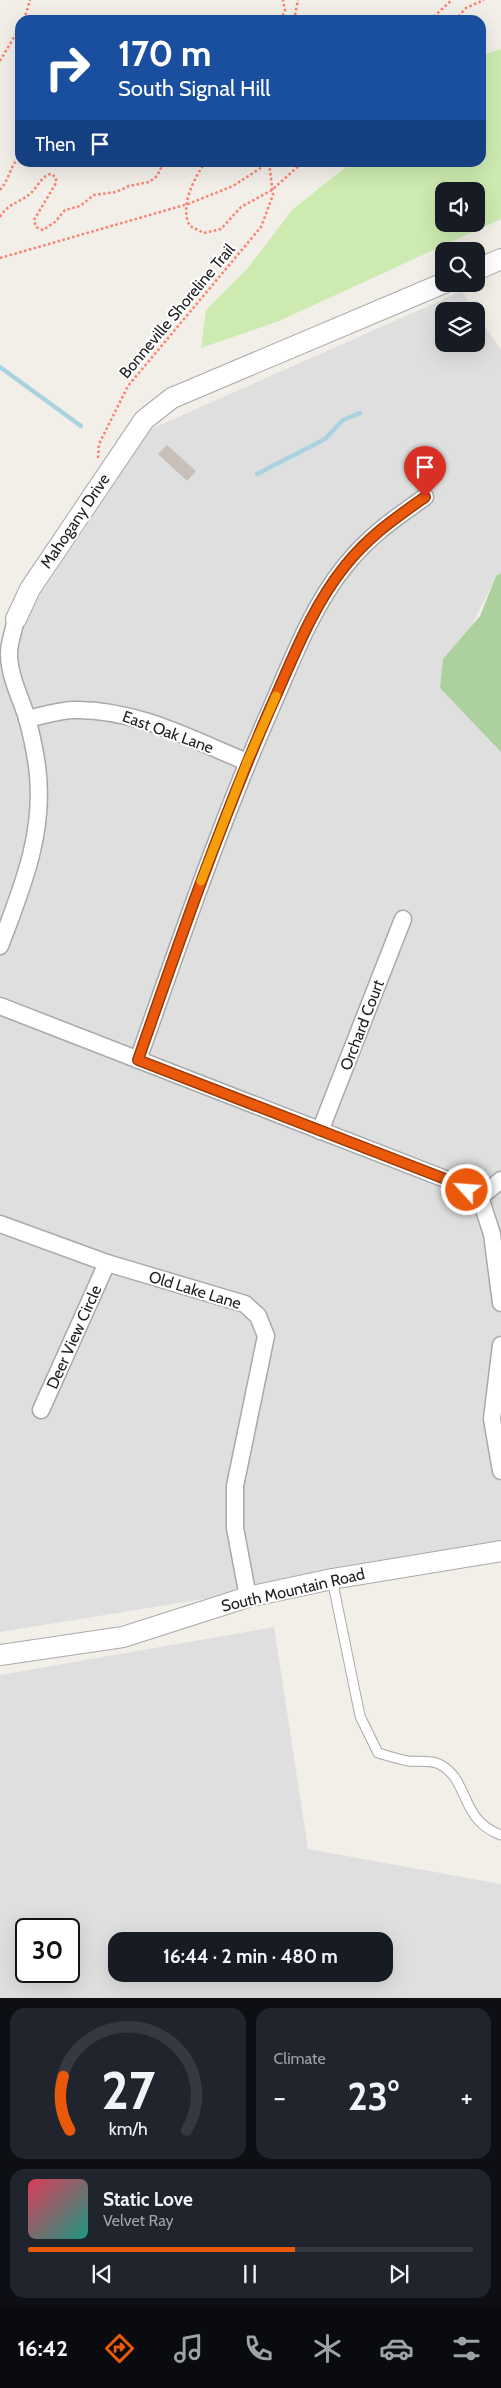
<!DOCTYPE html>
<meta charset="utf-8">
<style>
:root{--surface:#171b24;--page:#20242c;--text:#f1f3f6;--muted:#9ea1a6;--line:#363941;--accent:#ea580c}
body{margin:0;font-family:Cabin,sans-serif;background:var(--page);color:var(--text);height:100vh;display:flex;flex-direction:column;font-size:19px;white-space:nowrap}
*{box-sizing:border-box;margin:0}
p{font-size:16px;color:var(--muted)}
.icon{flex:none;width:28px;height:28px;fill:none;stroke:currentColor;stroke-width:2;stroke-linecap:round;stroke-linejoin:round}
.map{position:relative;height:1998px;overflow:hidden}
.drawer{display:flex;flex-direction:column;gap:10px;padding:10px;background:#0d0f14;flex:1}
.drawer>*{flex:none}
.hud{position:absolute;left:15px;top:15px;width:471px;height:152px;border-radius:15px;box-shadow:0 5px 20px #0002;background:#1a4fa0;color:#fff;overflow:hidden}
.fabs{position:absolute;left:435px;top:182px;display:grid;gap:10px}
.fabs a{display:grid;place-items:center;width:50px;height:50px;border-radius:10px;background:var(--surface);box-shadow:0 5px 20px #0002;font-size:25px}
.speed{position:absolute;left:15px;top:1918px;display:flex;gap:10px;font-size:25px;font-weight:700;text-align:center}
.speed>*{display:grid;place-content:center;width:65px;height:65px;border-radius:50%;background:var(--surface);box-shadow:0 5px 20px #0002;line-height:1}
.speed .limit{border:2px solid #111;border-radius:8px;background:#fff;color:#111}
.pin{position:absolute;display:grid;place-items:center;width:42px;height:42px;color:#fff;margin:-51px -21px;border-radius:50% 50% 50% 0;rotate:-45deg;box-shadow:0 0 5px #0007}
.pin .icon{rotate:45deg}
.me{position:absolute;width:55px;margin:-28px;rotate:296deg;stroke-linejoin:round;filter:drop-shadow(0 0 4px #0008)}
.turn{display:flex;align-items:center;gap:18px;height:105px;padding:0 20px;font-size:22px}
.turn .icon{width:65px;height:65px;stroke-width:2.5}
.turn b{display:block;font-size:35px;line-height:42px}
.then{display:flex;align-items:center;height:48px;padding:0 20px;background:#0003;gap:10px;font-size:19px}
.big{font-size:38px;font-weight:700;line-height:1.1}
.drawer .widget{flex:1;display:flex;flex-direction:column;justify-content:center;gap:8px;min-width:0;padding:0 18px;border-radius:15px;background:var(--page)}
.drawer .dial{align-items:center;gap:0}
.dial svg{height:130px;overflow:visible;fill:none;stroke:var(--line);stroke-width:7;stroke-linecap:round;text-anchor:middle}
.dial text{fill:var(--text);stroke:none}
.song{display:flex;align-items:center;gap:15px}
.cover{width:60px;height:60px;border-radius:8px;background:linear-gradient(135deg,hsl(350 70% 55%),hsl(170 70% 35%))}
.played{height:5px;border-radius:2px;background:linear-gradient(90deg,var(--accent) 60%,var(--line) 60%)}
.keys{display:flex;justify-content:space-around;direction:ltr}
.heat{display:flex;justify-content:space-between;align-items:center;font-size:28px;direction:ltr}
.drawer .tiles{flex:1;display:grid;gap:10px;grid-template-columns:1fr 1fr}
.widget:last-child{grid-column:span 2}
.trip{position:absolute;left:108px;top:1932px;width:285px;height:50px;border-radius:15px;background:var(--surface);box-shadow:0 5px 20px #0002;font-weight:700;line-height:50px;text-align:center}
.tabs{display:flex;height:80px;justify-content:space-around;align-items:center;background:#090b0e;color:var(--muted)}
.tabs .icon{width:35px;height:35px}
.tabs .selected{color:var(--accent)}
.tabs b{font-size:22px;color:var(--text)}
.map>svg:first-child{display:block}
.residential{fill:#e0dfdf;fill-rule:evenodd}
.grass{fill:#cdebb0;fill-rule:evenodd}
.forest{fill:#add19e}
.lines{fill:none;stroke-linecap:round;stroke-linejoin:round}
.stream{stroke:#aad3df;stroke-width:4.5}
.building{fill:#c7bfb8}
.service-casing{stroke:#a9a9a9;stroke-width:11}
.minor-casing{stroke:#a9a9a9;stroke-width:19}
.tertiary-casing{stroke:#a9a9a9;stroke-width:22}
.path{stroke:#fa8072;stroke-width:2.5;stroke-dasharray:2.5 2.5;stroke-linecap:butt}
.service{stroke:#fff;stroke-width:9}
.minor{stroke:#fff;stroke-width:16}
.tertiary{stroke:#fff;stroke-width:20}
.route-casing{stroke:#983908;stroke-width:12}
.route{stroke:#ea580c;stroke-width:9}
.slow{stroke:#f59e0b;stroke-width:9}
.labels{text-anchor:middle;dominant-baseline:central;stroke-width:4;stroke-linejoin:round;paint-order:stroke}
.street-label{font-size:16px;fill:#222;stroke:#fff}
</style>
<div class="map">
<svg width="501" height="1998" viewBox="0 0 501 1998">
<rect width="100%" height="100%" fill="#f2efe9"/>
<g class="residential">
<polygon points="462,291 475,311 444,311 444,344 476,344 476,313 501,350 501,573 496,577 440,688 501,748 501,1551 0,1632 0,660 12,637 151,429"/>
<path d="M274 1627 308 1849 501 1884V1998H0V1675ZM26 1929H69V1971H26ZM116 1941H384V1974H116Z"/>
</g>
<path class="grass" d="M501 49V219L279 321 201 348 206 310 247 269 293 209 351 163 481 162V56ZM444 191H476V224H444Z"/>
<polygon class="forest" points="501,573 501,752 440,688 443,659 480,616 496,576"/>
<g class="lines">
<g class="stream">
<polyline points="0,367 81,426"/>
<polyline points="257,474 325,439 343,420 360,413"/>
</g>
</g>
<polygon class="building" points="167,445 196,471 187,481 158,454"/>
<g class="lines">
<defs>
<path id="service" d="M332 1579 360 1716 378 1753C388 1756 398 1759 408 1761 417 1762 431 1760 439 1764 470 1779 459 1820 501 1835"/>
<g id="minor">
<path d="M27 719C41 716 57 711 72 710 134 708 191 739 247 762"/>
<path d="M0 946C22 888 46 831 37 766 35 751 31 733 27 718 20 696 9 676 9 653 9 642 14 630 16 619"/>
<polyline points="0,1006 453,1182 480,1197 492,1234 501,1303"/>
<path d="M138 1060C180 941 221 821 272 706 293 658 312 607 345 566 370 535 394 519 425 497"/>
<polyline points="320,1131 403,919"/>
<polyline points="480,1197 501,1180"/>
<polyline points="0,1224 107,1263 245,1304 258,1316 266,1336 235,1486 235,1528 248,1597"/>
<polyline points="501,1345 492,1419 501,1471"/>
<polyline points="41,1410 107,1263"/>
</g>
<g id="tertiary">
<polyline points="476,270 501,259"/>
<polyline points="16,619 30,589 144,420 172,398 444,283"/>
<polyline points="0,1655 123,1637 248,1597 332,1579 501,1551"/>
</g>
</defs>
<use href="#service" class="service-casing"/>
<use href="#minor" class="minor-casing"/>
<use href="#tertiary" class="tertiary-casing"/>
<g class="path">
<polyline points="24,20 30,0"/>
<polyline points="280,20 285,11 283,0"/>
<polyline points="294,20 298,0"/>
<polyline points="430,20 452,0"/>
<polyline points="455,20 466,8 484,0"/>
<polyline points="0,61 20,27"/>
<path d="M206 162C194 177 179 208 190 226L204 233 221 229 241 207 272 190 303 162"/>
<path d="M0 190C9 180 10 166 20 156"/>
<path d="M0 217C9 202 21 203 32 192 38 186 43 174 52 174L56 178V183L34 220 36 227 43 230 55 222 65 210 80 206 94 195 116 192 129 186 149 182 157 176 164 162"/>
<polyline points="0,258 188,204 233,186 270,162"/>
<polyline points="98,458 99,444 128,386 261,227 273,195 269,162"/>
</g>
<use href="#service" class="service"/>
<use href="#minor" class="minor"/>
<use href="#tertiary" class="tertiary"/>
</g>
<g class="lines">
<defs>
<path id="route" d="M425 497C394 519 369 536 345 566 311 608 292 661 270 709 220 824 179 942 138 1060L453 1182 467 1190"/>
</defs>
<use href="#route" class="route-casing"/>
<use href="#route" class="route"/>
<polyline class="slow" points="201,881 247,762 276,696"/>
</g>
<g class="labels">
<g class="street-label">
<text transform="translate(177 311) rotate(-50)">Bonneville Shoreline Trail</text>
<text transform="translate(75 521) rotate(-56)">Mahogany Drive</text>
<text transform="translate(168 732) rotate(20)">East Oak Lane</text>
<text transform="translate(362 1025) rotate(-69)">Orchard Court</text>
<text transform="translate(195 1290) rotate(17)">Old Lake Lane</text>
<text transform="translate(74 1337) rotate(-66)">Deer View Circle</text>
<text transform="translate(293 1590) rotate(-13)">South Mountain Road</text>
</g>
</g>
</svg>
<div class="fabs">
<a><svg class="icon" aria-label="sound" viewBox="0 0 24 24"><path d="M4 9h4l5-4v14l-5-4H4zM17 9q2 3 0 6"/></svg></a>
<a><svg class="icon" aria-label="search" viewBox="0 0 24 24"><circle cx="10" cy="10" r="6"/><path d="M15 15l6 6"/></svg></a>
<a><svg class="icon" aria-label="layers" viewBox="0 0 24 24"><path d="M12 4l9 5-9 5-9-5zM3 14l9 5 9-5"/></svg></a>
</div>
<div class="speed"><div class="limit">30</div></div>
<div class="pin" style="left:425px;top:497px;background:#d93025"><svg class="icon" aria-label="arrive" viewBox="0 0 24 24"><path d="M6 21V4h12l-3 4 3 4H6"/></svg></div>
<svg class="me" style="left:467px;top:1190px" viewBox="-20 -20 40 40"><circle r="17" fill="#ea580c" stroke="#fff" stroke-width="3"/><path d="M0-11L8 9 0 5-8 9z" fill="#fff"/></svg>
<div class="trip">16:44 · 2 min · 480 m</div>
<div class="hud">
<div class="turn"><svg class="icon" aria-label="right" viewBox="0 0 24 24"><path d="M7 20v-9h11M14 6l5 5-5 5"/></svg><div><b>170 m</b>South Signal Hill</div></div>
<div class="then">Then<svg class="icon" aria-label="arrive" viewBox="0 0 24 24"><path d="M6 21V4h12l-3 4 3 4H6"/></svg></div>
</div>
</div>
<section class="drawer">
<div class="tiles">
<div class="widget dial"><svg viewBox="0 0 100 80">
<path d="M14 69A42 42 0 1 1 86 69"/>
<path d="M14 69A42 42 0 0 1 10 36" stroke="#ea580c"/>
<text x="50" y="56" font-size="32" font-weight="700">27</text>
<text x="50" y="72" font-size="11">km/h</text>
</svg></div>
<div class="widget"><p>Climate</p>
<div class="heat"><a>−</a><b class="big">23°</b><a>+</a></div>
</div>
<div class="widget">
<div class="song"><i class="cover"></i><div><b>Static Love</b><p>Velvet Ray</p></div></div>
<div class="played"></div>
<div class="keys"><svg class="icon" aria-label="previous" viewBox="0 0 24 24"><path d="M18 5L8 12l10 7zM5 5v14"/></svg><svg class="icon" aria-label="pause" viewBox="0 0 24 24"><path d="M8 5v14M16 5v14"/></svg><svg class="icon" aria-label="next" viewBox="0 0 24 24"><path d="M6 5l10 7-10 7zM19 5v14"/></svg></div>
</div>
</div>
</section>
<nav class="tabs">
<b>16:42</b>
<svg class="icon selected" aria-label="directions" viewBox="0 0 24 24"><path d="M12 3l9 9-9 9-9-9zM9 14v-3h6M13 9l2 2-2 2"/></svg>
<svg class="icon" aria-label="music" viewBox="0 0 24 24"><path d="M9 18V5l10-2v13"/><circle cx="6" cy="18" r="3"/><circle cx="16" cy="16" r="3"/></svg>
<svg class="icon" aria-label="phone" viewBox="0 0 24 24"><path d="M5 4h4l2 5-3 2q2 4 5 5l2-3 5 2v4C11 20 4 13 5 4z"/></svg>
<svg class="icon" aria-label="climate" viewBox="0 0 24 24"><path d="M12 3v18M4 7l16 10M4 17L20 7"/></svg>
<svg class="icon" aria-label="car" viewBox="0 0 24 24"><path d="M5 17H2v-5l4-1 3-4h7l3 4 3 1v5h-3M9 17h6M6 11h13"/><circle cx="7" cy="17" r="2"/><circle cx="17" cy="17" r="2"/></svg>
<svg class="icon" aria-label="filters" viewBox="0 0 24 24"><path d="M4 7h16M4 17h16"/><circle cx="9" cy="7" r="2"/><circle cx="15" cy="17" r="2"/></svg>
</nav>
